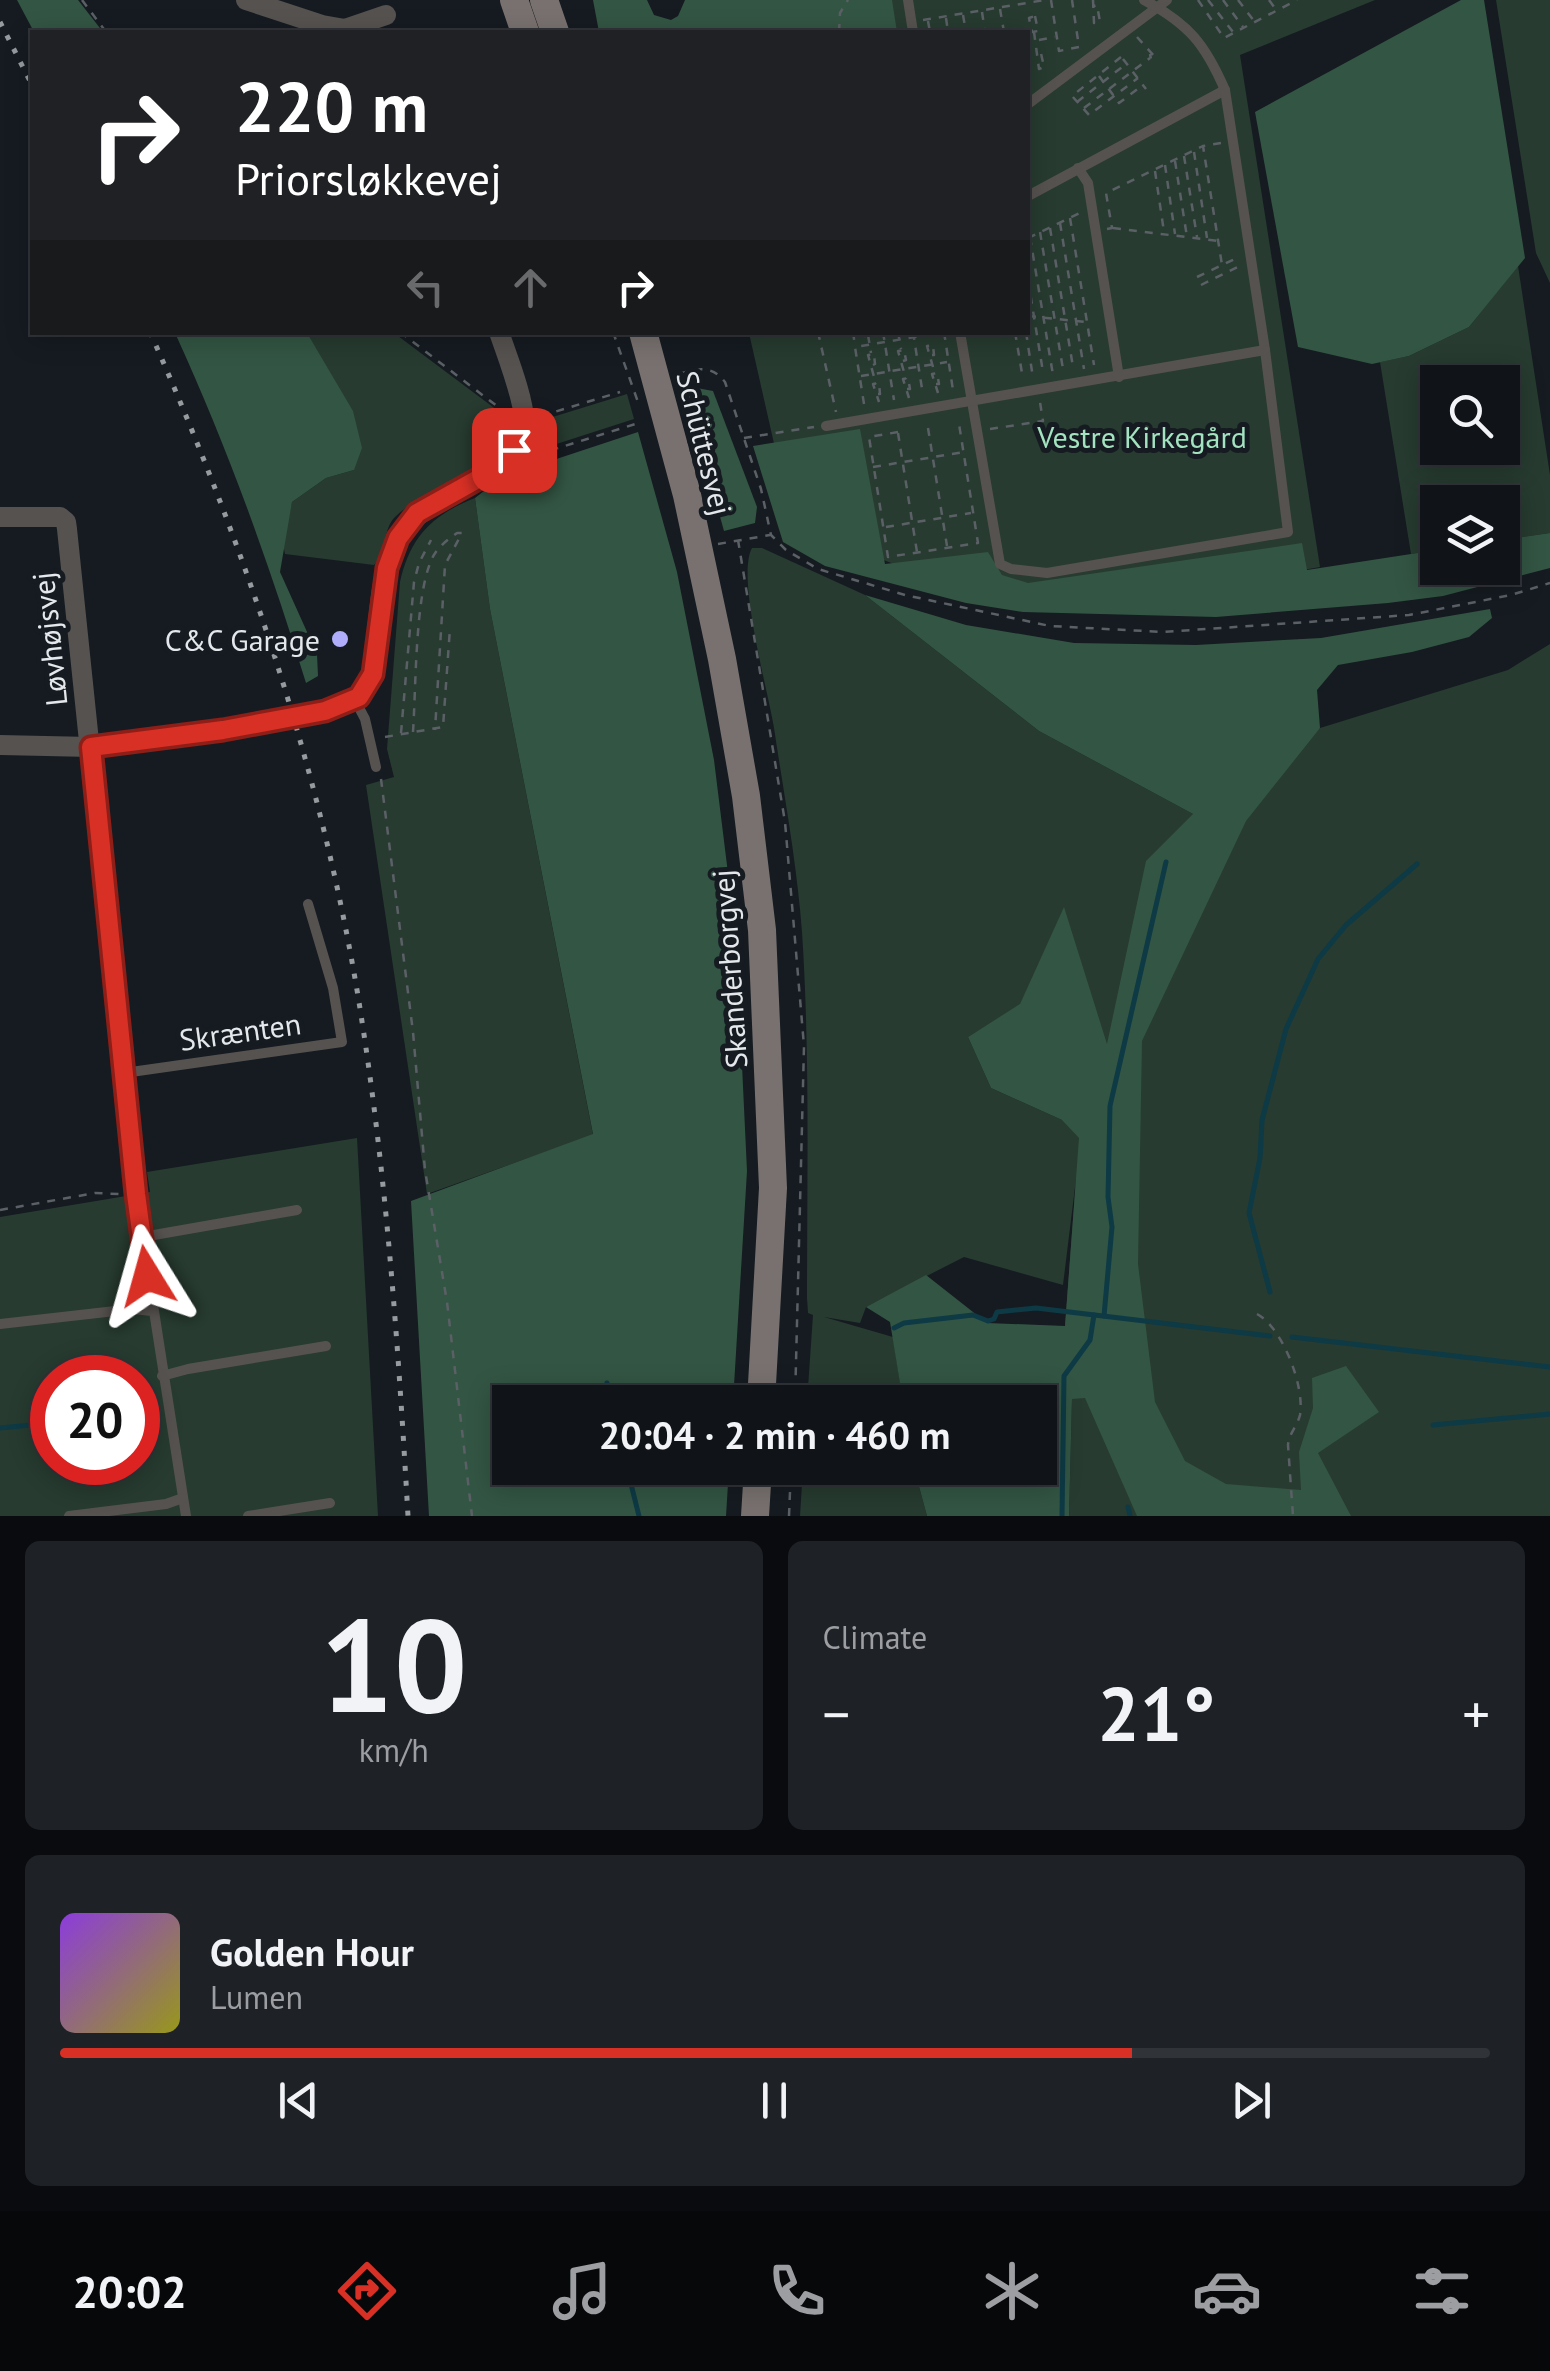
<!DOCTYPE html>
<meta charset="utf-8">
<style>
:root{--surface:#101419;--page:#1e2126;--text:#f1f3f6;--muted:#9c9ea2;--line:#303338;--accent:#d93025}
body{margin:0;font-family:"PT Sans",sans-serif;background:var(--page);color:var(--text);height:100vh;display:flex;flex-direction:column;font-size:38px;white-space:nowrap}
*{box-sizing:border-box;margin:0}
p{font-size:32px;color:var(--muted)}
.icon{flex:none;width:55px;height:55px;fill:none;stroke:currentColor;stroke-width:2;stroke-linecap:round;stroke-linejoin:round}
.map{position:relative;height:1516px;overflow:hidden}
.details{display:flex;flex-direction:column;gap:25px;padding:25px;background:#090b0e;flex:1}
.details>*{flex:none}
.hud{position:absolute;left:30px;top:30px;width:1000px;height:305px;border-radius:0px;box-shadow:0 5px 25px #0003,0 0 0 2px var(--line);background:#202124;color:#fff;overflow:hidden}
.buttons{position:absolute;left:1420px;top:365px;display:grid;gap:20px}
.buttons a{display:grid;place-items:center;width:100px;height:100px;border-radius:0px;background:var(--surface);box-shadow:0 5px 25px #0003,0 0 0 2px var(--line);font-size:50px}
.speed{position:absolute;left:30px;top:1355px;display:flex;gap:20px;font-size:50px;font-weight:700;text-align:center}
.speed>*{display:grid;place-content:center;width:130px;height:130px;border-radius:50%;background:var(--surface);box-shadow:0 5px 25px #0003,0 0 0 2px var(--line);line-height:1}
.speed .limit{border:15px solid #d22;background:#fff;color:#111}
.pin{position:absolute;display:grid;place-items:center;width:85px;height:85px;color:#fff;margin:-42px;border-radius:20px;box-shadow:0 5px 15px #0006}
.me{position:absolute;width:110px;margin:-55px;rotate:352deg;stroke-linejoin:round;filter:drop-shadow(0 0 8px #0008)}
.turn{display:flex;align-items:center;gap:35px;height:210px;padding:0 40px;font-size:45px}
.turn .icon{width:130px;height:130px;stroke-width:2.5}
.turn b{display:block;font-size:70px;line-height:85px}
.lanes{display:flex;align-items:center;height:95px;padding:0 40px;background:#0003;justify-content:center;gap:50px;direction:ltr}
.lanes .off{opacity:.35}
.big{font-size:75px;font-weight:700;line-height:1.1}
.details .card{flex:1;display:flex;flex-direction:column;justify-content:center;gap:15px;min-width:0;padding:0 35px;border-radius:15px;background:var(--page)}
.details .dial{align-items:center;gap:0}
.dial b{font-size:130px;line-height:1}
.song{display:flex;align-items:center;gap:30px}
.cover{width:120px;height:120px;border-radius:15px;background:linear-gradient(135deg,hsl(270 70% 55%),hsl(60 70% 35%))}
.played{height:10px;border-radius:5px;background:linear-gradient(90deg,var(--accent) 75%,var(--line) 75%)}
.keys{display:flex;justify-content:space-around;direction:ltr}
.heat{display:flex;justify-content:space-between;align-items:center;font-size:55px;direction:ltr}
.details .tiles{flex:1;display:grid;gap:25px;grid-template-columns:1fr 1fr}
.card:last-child{grid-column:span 2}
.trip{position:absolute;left:492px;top:1385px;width:565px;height:100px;border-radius:0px;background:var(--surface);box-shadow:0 5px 25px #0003,0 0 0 2px var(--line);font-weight:700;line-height:100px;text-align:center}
.tab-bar{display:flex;height:160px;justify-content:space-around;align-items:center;background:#06080a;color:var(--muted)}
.tab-bar .icon{width:70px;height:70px}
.tab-bar .current{color:var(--accent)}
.tab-bar b{font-size:45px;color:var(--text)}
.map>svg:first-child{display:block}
.green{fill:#273b30;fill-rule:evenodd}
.forest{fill:#335543}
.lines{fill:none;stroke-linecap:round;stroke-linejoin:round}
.stream{stroke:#0d3a45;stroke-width:5}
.path{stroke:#5b6066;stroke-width:2.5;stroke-dasharray:8 8;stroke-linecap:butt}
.lane{stroke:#565250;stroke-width:10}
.street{stroke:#565250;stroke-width:20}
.secondary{stroke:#78716f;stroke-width:28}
.rail{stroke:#969ba0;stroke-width:5;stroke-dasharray:5 10;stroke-linecap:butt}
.street-bridge{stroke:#565250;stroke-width:20}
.route-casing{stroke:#8d1f18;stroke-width:25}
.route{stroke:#d93025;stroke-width:18}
.poi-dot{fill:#b0aefa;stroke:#151b21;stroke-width:4}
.labels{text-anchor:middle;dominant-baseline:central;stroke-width:10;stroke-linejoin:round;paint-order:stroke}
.park-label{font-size:30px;fill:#a3e3c0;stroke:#151b21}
.street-label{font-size:30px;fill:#e4e8ec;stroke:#151b21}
.poi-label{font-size:30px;fill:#e4e8ec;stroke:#151b21;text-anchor:end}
</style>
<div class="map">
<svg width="1550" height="1516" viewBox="0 0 1550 1516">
<rect width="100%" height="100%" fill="#151b21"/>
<g class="green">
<polygon points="825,0 1375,0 1240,55 1320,567 1182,592 1027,594 916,573 792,523 749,333 1028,332 1028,32 831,32"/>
<polygon points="1496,0 1550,0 1550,283 1536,253"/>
<path d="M1518 266 1550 475V533L1503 540 1502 502H1438L1437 550 1411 554 1380 362 1409 356 1469 327ZM1438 382H1502V448H1438Z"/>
<path d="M306 333H394L513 422C499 481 433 480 395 517 382 530 387 554 374 565L285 554 283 544 292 502 326 478 354 470Z"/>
<polygon points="627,394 634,419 541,449 527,446 530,424"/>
<path d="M475 498 490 609 593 1135 427 1194 366 785 394 777 387 749 400 582C410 537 432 515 475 498Z"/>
<path d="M752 548H762L865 595 1039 731 1193 814 1320 728 1508 670 1550 644V1516H1069L1072 1398 1065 1327 1076 1179 1063 1285 964 1257 866 1307 860 1323 824 1317 893 1337 903 1402H807L813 1315 808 1313 807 1298C807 1176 810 1054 802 932 797 864 784 795 774 728 768 690 736 577 752 548ZM1064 909 1062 1120 991 1088 968 1037 1020 1005Z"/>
<path d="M357 1138 378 1516H0V1217L150 1192 147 1172ZM52 1378H138V1462H52Z"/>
<polygon points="803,1468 914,1468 927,1516 800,1516"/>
</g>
<g class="forest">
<polygon points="17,0 78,0 103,32 34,32"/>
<polygon points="593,0 647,0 654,15 671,20 678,16 685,0 892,0 897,32 599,32"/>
<polygon points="1461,0 1484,0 1525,258 1469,327 1409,356 1372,364 1298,347 1255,112"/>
<path d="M175 333H307L353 411 362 448 354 470 326 478 292 502 280 572 317 654 318 676 306 683C269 563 227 446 175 333Z"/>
<polygon points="697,388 713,391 757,507 755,523 724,531 685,390"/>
<polygon points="860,429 885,564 988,552 1002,575 1028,583 1302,543 1307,570 1437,550 1438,568 1502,568 1503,540 1550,533 1550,568 1443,596 1388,603 1216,617 1023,612 966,603 825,566 783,542 753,446"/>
<polygon points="638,432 677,572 714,760 736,938 747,1171 733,1402 510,1402 510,1468 729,1468 726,1516 429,1516 411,1201 593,1134 490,609 475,498 502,477"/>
<polygon points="865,595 966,625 1074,643 1196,645 1321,638 1490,609 1492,618 1469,637 1412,652 1338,665 1317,690 1320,728 1246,821 1142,1041 1138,1264 1155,1402 1185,1461 1226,1484 1301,1490 1299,1452 1313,1408 1312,1378 1346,1366 1379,1412 1318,1453 1351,1516 1137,1516 1085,1398 1072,1399 1069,1516 927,1516 914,1468 1040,1468 1040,1402 903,1402 890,1322 866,1307 926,1275 987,1323 1065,1326 1079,1138 1062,1120 991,1088 968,1037 1020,1004 1064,907 1107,1044 1146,861 1193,814 1039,731"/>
</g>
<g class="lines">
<g class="stream">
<polyline points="1270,1292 1249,1213 1260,1158 1262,1120 1286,1029 1318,959 1346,925 1417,864"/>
<polyline points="1104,1316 1112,1227 1108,1197 1110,1106 1166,862"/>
<polyline points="894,1328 904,1323 973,1315 988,1321 994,1319 997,1312 1036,1308 1270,1336"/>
<polyline points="1292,1337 1550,1367"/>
<polyline points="607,1383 612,1402"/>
<polyline points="1433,1425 1550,1414"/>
<polyline points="0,1428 52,1423"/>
<polyline points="627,1468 639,1516"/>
<polyline points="1128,1507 1130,1516"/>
<polyline points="1062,1516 1064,1376 1090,1340 1094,1315"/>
</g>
<g class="path">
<polyline points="82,0 106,32"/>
<polyline points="1051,0 1059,51 1079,47 1072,0"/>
<polyline points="1093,0 1094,23 1100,22 1097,5 1094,6"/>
<polyline points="1198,0 1224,38 1297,0"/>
<polyline points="1208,0 1233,32"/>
<polyline points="1223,0 1243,27"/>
<polyline points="1238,0 1254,21"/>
<polyline points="1269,0 1277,11"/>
<polyline points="1000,9 1004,32"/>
<polyline points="982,12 985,32"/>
<polyline points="963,15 966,32"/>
<polygon points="1035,16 1038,31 1032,32 1029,18"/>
<polyline points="946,18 948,32"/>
<polyline points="923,20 1045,0"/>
<polyline points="928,21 930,32"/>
<polyline points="839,32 840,13 848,0"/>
<polyline points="1034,32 1039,69 1044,67 1040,49 1038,50"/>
<polyline points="1137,37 1155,57 1151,59 1150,54"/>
<polyline points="1039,40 1055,37"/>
<polyline points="1121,57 1072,96 1089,115 1138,78"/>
<polyline points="1123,59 1146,89"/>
<polyline points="1099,76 1119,103 1143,85"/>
<polyline points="1077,102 1126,64"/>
<polyline points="1084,108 1150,58"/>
<polyline points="1221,143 1203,146 1222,265"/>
<polyline points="1194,152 1207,238"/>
<polyline points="1184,156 1197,237"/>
<polyline points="1175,161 1187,237"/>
<polyline points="1165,165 1175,234"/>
<polyline points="1155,171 1164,232"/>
<polyline points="1070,218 1094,365"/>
<polyline points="1060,223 1084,369"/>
<polyline points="1050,228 1073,367"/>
<polyline points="1113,228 1218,241"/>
<polyline points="1107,229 1112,228 1106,193 1203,146"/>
<polyline points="1040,232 1063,369"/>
<polyline points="1030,237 1053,375"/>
<polyline points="1028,238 1080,213"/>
<polyline points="1197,277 1239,257"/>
<polyline points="1028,280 1043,372"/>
<polyline points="1201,285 1240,266"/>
<polyline points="1028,316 1085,322"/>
<polyline points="400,332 506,413"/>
<polyline points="613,332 638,402"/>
<polyline points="818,332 836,412"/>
<polyline points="853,332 855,346"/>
<polyline points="865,332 865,336 871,332"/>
<polyline points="883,332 894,400"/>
<polyline points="898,332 901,349"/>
<polyline points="913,332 923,395"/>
<polyline points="944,332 953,390"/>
<polyline points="1015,332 1023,379"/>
<polyline points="1026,332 1033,378"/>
<polyline points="868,335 871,353"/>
<polyline points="932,355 934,355 933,345 927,346 935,374"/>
<polyline points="903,361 906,360 904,350 898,351 906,379"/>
<polyline points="873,365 875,364 874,354 868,355 876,384"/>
<path d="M679 374C697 368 712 365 725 382L761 489 771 535 786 550 818 569 905 595 1050 626 1163 632 1409 615 1511 595 1550 583"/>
<polyline points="861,376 947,362"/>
<polyline points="936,384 939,384 937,373 932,374 938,393"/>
<polyline points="907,389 910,389 908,378 903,379 909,398"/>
<polyline points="878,394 880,394 879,383 873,384 879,402"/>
<polyline points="864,404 855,347 945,332"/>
<polyline points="541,416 620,392"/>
<polyline points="928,428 947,546"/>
<polyline points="990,429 1043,421 1040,402"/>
<polyline points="898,432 869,437 888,557 978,543 959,424"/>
<polyline points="898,433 917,552"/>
<polyline points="744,438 814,427"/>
<polyline points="535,452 542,453 642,422"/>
<polyline points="873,467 964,452"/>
<polyline points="886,527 971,513"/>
<polyline points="738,540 785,822 804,1046 795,1402"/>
<polyline points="718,544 770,535"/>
<path d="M413 732C416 688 415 598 431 561 436 548 447 540 457 533H462L445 565 435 730"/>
<polyline points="401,733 414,582 419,563 431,540"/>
<polyline points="385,737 443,727 450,628"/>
<polyline points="381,779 413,1032 425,1170 447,1302 472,1516"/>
<polyline points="0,1210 95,1193 119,1194"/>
<path d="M1257 1314C1282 1327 1305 1386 1300 1415 1297 1427 1289 1433 1288 1445L1293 1516"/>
<polyline points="789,1516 791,1468"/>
</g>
<g class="lane">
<polyline points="908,0 913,32"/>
<polyline points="1028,104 1167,0"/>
<polyline points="1078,168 1088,183 1119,377"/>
<polyline points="1028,196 1225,90"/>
<path d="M960 332 1000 564 1011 569 1047 573 1288 532 1265 350 1225 90C1205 44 1189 24 1144 0"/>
<polyline points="826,426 1265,350"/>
<polyline points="355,700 365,719 376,767"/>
<polyline points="124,1073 342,1042 333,988 308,904"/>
<polyline points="136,1196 186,1516"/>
<polyline points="142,1241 154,1235 297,1210"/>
<polyline points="0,1324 133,1309 152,1311"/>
<polyline points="162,1376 188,1369 326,1346"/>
<polyline points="69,1516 166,1504 183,1498"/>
<polyline points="248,1516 330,1503"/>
</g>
<g class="street">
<polyline points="246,0 322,25 345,29 386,15"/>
<polyline points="0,517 60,517 66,522 67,529 136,1195"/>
<path d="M325 711C349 704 363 698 373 674 378 634 378 573 398 538 426 489 521 482 524 422 525 401 506 353 499 332"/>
<polyline points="0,745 91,747 269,722"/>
</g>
<g class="secondary">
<polyline points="514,0 525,32"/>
<polyline points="544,0 555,32"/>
<polyline points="643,332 687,495 722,659 746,796 762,930 773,1188 761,1402"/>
<polyline points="755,1516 758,1468"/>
</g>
<g class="rail">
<polyline points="0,22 32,85"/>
<path d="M150 332C244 544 320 767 358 996 386 1168 398 1342 408 1516"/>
</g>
<polyline class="street-bridge" points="269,722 325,711"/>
</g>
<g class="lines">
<defs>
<polyline id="route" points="147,1276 136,1194 91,747 223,730 325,711 359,697 373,674 387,568 398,538 417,513 494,470 514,450"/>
</defs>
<use href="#route" class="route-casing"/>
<use href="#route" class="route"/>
</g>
<circle class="poi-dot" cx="340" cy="639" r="10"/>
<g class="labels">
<g class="park-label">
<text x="1142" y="436">Vestre Kirkegård</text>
</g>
<g class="street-label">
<text transform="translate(705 443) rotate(76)">Schüttesvej</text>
<text transform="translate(49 639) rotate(-96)">Løvhøjsvej</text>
<text transform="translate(729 969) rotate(-94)">Skanderborgvej</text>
<text transform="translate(240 1031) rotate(-8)">Skrænten</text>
</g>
<g class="poi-label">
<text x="320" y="639">C&amp;C Garage</text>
</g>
</g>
</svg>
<div class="buttons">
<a><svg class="icon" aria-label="search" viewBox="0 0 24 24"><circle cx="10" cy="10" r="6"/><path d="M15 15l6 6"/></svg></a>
<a><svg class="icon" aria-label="layers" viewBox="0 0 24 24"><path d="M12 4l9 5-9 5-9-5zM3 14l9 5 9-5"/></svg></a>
</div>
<div class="speed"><div class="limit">20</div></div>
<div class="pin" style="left:514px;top:450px;background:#d93025"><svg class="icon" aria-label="arrive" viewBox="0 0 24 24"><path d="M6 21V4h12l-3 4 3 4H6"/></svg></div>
<svg class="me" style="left:147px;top:1276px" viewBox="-20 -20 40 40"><path d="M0-17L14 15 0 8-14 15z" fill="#d93025" stroke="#fff" stroke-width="4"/></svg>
<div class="trip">20:04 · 2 min · 460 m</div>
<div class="hud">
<div class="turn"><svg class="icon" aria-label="right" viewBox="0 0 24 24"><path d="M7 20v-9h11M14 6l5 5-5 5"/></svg><div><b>220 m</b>Priorsløkkevej</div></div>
<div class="lanes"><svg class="icon off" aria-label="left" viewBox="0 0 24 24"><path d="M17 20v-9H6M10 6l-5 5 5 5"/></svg><svg class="icon off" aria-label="ahead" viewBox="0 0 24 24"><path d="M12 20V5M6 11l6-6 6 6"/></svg><svg class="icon" aria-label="right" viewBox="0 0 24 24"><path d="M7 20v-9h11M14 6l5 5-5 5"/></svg></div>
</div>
</div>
<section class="details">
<div class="tiles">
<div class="card dial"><b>10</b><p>km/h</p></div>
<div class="card"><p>Climate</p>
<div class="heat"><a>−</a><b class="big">21°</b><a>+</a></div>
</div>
<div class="card">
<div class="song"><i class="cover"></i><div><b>Golden Hour</b><p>Lumen</p></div></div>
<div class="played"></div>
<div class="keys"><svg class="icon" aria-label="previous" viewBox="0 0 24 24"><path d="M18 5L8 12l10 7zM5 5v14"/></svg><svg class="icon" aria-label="pause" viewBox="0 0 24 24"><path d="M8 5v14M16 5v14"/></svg><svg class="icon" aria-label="next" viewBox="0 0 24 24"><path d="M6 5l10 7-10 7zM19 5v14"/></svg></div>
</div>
</div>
</section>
<nav class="tab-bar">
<b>20:02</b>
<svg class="icon current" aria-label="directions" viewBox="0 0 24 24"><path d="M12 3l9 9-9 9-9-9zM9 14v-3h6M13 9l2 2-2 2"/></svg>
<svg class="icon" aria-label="music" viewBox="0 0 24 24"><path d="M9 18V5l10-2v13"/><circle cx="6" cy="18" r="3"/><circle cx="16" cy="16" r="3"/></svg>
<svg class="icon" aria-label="phone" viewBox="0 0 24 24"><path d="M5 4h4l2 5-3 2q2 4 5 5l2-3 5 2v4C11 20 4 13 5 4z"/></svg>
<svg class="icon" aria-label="climate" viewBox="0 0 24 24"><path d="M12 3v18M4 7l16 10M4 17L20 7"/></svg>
<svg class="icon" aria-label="car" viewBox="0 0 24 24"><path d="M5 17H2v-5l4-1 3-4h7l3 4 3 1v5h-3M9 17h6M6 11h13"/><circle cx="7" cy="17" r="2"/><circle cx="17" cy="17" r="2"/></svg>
<svg class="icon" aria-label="filters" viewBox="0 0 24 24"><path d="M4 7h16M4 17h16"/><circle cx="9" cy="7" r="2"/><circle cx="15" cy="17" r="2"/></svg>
</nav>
